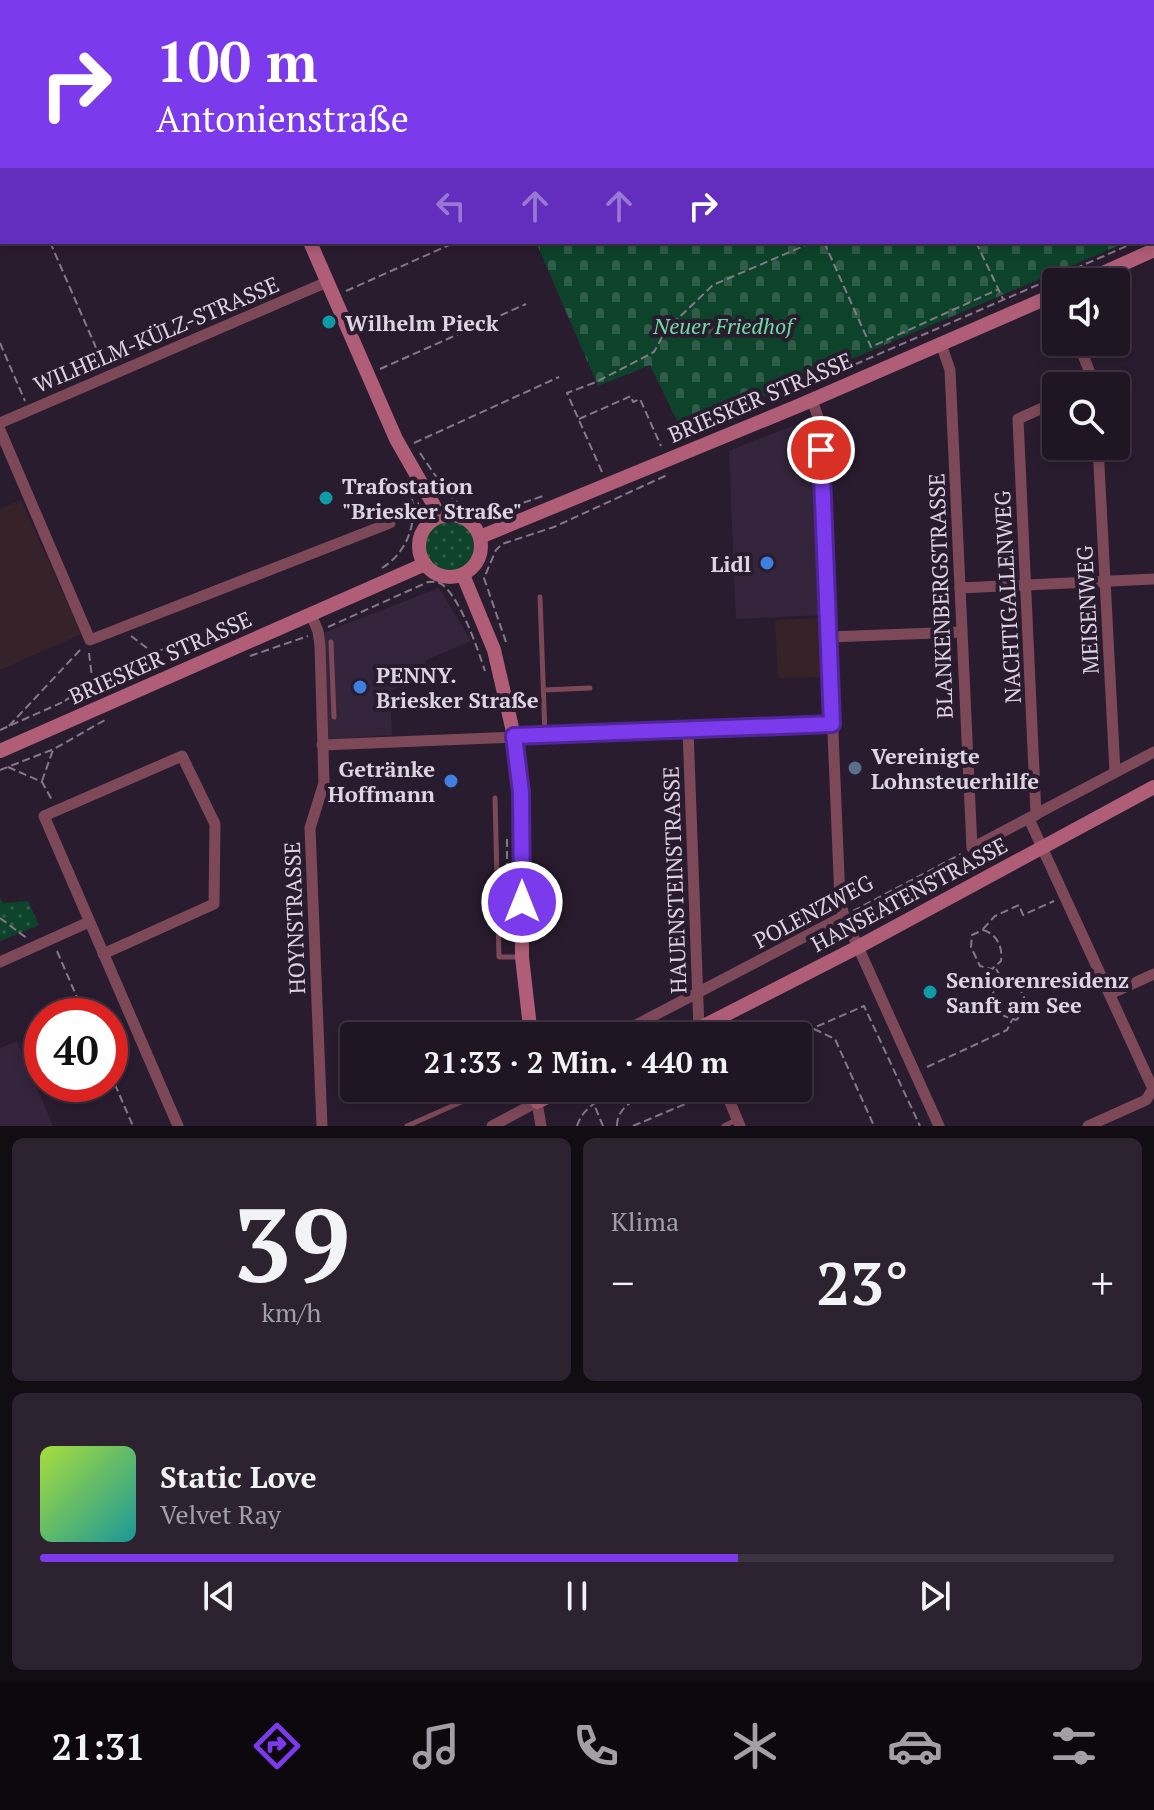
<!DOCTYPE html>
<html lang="de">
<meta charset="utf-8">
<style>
:root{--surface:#201523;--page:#2d2230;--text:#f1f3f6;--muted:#a29fa6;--line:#3d3441;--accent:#7c3aed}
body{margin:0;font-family:"PT Serif",serif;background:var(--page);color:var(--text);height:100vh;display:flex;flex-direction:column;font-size:30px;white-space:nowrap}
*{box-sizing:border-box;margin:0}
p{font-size:26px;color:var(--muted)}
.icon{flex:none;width:44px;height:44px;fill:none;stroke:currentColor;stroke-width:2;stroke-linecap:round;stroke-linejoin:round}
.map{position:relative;height:1126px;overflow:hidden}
.sheet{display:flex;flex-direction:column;gap:12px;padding:12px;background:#120c13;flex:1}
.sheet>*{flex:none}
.top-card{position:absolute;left:0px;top:0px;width:1154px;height:244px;box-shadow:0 4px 12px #0003,0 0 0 2px var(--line);background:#7c3aed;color:#fff;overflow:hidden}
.buttons{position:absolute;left:1042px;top:268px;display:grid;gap:16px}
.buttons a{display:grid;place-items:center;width:88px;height:88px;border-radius:8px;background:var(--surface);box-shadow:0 4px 12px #0003,0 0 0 2px var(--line);font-size:40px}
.speed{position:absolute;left:24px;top:998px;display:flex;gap:16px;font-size:40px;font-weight:700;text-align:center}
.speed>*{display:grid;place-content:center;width:104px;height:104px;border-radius:50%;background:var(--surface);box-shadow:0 4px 12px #0003,0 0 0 2px var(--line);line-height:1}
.speed .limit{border:12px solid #d22;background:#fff;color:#111}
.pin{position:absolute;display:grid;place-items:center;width:68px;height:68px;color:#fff;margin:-34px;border:4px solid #fff;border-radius:50%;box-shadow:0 2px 8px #0007}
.me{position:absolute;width:88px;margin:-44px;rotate:0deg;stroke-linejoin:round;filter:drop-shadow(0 0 6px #0008)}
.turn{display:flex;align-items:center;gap:28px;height:168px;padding:0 24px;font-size:36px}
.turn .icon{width:104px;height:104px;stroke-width:2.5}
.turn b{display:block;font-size:56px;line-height:68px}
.lanes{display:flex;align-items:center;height:76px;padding:0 24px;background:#0003;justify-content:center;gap:40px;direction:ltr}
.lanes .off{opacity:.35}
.big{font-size:60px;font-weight:700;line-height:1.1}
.sheet .card{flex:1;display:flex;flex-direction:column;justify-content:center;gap:12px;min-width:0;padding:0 28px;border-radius:12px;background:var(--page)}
.sheet .dial{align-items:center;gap:0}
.dial b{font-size:104px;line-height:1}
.song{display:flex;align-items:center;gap:24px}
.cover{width:96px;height:96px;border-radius:12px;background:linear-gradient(135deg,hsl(80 70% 55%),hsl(180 70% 35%))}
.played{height:8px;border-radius:4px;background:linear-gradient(90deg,var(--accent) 65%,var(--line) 65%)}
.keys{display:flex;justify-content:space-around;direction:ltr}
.heat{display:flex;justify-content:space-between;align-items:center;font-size:44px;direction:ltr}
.sheet .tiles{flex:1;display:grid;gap:12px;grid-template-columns:1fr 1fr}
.card:last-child{grid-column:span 2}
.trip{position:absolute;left:340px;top:1022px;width:472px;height:80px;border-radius:8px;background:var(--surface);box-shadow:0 4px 12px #0003,0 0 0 2px var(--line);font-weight:700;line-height:80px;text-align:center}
.tabs{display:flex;height:128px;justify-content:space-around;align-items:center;background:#0d080e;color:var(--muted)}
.tabs .icon{width:56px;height:56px}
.tabs .active{color:var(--accent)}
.tabs b{font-size:36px;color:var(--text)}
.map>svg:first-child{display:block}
.built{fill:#35253c}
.industrial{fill:#36232a}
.grass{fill:url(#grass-dots)}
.cemetery{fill:url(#cemetery-stones)}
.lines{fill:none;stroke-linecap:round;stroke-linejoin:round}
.path{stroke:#847989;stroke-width:2;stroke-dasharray:8 4;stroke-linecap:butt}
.lane{stroke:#7d4959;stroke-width:5}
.street{stroke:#7d4959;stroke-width:11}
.secondary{stroke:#b05e78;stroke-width:14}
.route-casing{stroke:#51269a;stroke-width:20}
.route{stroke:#7c3aed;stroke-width:14}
.culture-dot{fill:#0f9aa8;stroke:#2a1c2f;stroke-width:3}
.shop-dot{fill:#3f7fe0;stroke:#2a1c2f;stroke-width:3}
.service-dot{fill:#5c6f8a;stroke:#2a1c2f;stroke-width:3}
.labels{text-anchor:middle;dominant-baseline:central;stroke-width:8;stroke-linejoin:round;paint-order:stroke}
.poi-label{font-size:22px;font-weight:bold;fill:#ddd4e1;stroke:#2a1c2f;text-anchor:start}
.park-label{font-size:22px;font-style:italic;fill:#6ddda4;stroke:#2a1c2f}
.street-label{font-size:22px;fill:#ddd4e1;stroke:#2a1c2f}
</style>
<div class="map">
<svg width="1154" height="1126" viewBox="0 0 1154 1126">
<defs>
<pattern id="grass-dots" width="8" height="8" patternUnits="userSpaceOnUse" patternTransform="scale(2)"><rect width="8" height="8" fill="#0d432b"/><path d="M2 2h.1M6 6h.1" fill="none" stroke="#305d49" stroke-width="1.8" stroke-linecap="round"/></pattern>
<pattern id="cemetery-stones" width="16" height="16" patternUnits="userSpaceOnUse" patternTransform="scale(2)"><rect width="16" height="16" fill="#0d432b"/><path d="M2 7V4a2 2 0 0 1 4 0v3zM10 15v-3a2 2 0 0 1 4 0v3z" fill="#305d49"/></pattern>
</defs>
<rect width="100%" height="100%" fill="#2a1c2f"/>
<g class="built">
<polygon points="802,422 810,432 813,447 820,615 736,619 729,451"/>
<polygon points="439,588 471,641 426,660 426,676 390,691 392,735 326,739 323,633"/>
<polygon points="17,1041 53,1126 0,1126 0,1048"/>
</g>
<g class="industrial">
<polygon points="21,500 81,634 0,670 0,509"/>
<polygon points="819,618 822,677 778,678 775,620"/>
</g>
<g class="grass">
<circle cx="450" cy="546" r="25"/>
<polygon points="0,897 3,903 28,901 39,925 0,941"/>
</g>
<polygon class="cemetery" points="536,242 1127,242 682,431 650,365 598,386"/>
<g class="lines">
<g class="path">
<polyline points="46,0 46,2"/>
<polyline points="377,0 377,2"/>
<polyline points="791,0 792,2"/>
<polyline points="874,0 874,2"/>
<polyline points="958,0 958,2"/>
<polyline points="1152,235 1154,234"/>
<polyline points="50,242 104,366"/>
<polyline points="824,242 871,347 999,289"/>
<polyline points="976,242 1003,299"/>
<polyline points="346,291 456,242"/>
<polyline points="0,343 25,401"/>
<polyline points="380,369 526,304"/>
<polyline points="579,419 631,396 633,402 640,399 661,446"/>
<polyline points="723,422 1136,242"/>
<polyline points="414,443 559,377"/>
<path d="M420 453C466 521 465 523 543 496"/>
<polyline points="602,472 567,393 596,382 654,352 666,330 713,285 813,242"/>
<polyline points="395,512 419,503"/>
<path d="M382 568C408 552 419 520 410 491"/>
<path d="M328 627 428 582C435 581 441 582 446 588 463 606 477 647 485 671"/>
<polyline points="131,636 155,654 160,665"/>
<polyline points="506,642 484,578 496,550 502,544 554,527 667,475"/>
<polyline points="89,653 94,694"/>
<polyline points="250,656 308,636"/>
<polyline points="119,683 223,638"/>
<polyline points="68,699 93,689"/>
<polyline points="65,701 92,678 211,630 250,626"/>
<polyline points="9,726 81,649"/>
<polyline points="0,730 63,702"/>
<polyline points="8,767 42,782 52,800"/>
<polyline points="0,770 54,749 105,720"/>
<polyline points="42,781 53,750"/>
<polyline points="507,895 507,838"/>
<polyline points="853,911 961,854"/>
<polyline points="0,918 28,939"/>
<polyline points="983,929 995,916 1019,905 1023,915 1054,901"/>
<path d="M983 930C997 934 1003 947 1001 961L992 969 980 966 971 947 972 935Z"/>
<polyline points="57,951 85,1016"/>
<polyline points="996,969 1003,980"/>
<path d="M1007 980C1021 985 1027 998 1025 1012L1016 1020 1004 1016 993 993 996 985Z"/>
<polyline points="814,1029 835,1039 874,1126"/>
<polyline points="795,1036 864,1006 920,1126"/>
<polyline points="927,1067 1007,1030 1012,1020"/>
<polyline points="110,1073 133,1126"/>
<polyline points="582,1088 593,1102 603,1126"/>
<polyline points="477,1097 506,1088"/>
<path d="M577 1126C585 1102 608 1096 630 1088"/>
<path d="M617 1126C617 1102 645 1096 664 1088"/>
<polyline points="633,1126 704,1096 700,1088"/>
</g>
<g class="lane">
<polyline points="540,597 545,735"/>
<polyline points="331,642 334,717"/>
<polyline points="544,690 590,688"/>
<polyline points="495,798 499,957 521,957"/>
<polyline points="466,1026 466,1036"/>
<polyline points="407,1126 468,1099 468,1088"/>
<polyline points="724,1126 736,1120"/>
</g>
<g class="street">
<polyline points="746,0 747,2"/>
<polyline points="1056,0 1057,2"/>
<polyline points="163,2 169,0"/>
<polyline points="0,55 2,55"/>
<polyline points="1152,158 1154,160"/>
<polyline points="1078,342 1095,386"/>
<polyline points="941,344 950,370 972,848 1154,752"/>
<polyline points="812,400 820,423 840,900 844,916 939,1126"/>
<polyline points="0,423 327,282"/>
<polyline points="0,430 90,640 390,523"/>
<polyline points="1098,446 1115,772"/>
<polyline points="960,588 1154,579"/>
<polyline points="311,615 318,631 320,646 324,783 310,828 322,1126"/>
<polyline points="829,637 961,632"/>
<polyline points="688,729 699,1029 702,1036"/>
<polyline points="322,745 832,724"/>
<polyline points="1036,815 1018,419 1056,402"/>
<polyline points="1029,819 1153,1089 1146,1100 1088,1126"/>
<polyline points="103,954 214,904 215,824 182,756 44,816 178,1126"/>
<polyline points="0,962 89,922"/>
<polyline points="1110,994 1154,974"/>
<polyline points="615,1036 844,916"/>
<polyline points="724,1088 740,1126"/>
<polyline points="492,1126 537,1102 541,1126"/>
</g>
<g class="secondary">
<polyline points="218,0 218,2"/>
<polyline points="310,242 396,439 440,516"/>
<polyline points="1083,282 1154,250"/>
<circle cx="450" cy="546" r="31"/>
<polyline points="480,537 798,406 1056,294"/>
<polyline points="463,575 494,650 514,736 521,792 522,957 531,1036"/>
<polyline points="0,751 425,564"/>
<polyline points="684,1036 858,947 1154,787"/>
<polyline points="536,1088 537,1102 566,1088"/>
</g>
</g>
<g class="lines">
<defs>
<polyline id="route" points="522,902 521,792 514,736 832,724 821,450"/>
</defs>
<use href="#route" class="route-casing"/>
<use href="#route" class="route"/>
</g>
<g class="culture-dot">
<circle cx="329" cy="322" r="8"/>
<circle cx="326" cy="498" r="8"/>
<circle cx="930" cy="992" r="8"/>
</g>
<g class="shop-dot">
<circle cx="767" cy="563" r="8"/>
<circle cx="360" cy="687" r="8"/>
<circle cx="451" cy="781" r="8"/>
</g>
<circle class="service-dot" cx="855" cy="768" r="8"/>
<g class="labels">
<g class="poi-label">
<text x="345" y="322">Wilhelm Pieck</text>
<text x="342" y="485">Trafostation<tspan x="342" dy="25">"Briesker Straße"</tspan></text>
<text x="751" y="563" text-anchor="end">Lidl</text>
<text x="376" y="674">PENNY.<tspan x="376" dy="25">Briesker Straße</tspan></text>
<text x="871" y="755">Vereinigte<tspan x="871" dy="25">Lohnsteuerhilfe</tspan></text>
<text x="435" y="768" text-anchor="end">Getränke<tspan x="435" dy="25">Hoffmann</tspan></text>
<text x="946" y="979">Seniorenresidenz<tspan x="946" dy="25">Sanft am See</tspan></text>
</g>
<g class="park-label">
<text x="723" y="325">Neuer Friedhof</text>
</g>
<g class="street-label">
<text transform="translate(156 334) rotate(-23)">WILHELM-KÜLZ-STRASSE</text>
<text transform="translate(760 397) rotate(-23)">BRIESKER STRASSE</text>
<text transform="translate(940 596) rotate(-92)">BLANKENBERGSTRASSE</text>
<text transform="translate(1007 597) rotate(-93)">NACHTIGALLENWEG</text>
<text transform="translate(1087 610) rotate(-93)">MEISENWEG</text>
<text transform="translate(160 657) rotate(-24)">BRIESKER STRASSE</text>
<text transform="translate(674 880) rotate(-92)">HAUENSTEINSTRASSE</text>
<text transform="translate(909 894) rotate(-28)">HANSEATENSTRASSE</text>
<text transform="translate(813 911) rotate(-28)">POLENZWEG</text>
<text transform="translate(294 918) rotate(-92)">HOYNSTRASSE</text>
</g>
</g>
</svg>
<div class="buttons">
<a><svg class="icon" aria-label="sound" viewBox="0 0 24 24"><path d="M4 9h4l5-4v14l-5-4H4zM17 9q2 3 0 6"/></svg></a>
<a><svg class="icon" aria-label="search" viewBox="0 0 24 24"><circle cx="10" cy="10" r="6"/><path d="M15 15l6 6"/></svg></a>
</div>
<div class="speed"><div class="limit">40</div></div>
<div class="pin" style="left:821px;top:450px;background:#d93025"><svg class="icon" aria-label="arrive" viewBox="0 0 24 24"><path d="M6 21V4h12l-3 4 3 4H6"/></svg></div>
<svg class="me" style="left:522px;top:902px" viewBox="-20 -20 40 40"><circle r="17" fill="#7c3aed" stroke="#fff" stroke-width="3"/><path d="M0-11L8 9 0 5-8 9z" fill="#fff"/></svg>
<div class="trip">21:33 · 2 Min. · 440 m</div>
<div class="top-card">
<div class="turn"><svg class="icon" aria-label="right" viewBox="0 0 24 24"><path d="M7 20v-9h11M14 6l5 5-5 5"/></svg><div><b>100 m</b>Antonienstraße</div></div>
<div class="lanes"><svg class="icon off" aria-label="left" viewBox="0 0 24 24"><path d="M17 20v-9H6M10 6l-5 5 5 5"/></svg><svg class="icon off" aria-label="ahead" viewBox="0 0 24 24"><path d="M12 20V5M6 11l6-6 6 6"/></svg><svg class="icon off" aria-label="ahead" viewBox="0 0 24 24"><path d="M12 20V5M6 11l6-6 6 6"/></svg><svg class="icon" aria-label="right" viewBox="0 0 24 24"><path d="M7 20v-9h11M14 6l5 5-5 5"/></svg></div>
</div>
</div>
<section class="sheet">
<div class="tiles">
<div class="card dial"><b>39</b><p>km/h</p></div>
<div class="card"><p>Klima</p>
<div class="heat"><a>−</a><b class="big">23°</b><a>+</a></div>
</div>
<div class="card">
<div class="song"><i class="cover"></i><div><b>Static Love</b><p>Velvet Ray</p></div></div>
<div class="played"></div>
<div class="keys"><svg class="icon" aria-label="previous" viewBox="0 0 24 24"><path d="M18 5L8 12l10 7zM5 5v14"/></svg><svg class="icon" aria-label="pause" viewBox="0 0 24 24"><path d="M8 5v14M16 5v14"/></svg><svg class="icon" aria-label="next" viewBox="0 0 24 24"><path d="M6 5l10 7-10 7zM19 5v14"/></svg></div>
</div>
</div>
</section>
<nav class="tabs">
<b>21:31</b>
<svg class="icon active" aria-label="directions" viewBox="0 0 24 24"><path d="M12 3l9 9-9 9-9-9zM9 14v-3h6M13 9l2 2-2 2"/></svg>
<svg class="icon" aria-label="music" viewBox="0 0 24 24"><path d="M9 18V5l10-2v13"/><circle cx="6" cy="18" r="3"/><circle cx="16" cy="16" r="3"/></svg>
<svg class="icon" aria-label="phone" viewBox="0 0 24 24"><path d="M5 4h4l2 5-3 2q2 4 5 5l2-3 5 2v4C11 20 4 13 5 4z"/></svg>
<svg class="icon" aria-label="climate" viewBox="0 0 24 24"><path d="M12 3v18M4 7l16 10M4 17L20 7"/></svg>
<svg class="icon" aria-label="car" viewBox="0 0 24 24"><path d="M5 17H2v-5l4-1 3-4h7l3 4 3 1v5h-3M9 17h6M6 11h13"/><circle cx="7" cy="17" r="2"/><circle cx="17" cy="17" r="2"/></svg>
<svg class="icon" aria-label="filters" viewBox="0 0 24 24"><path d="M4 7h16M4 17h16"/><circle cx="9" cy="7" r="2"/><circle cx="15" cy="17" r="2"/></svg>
</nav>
